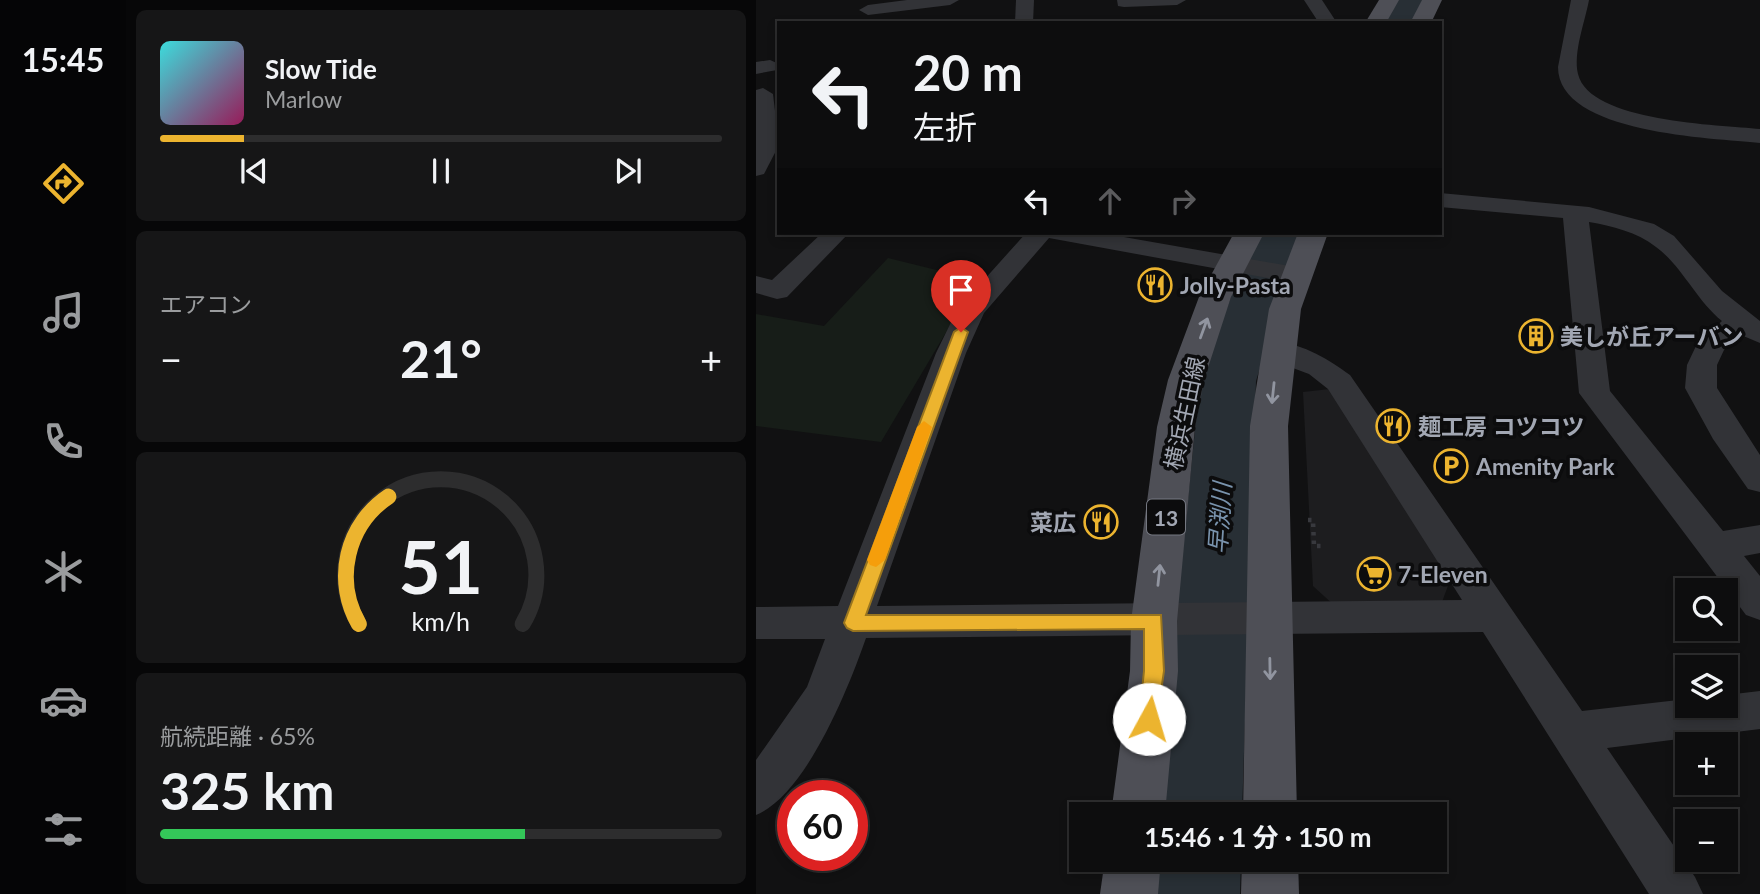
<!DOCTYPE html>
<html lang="ja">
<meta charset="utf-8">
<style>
:root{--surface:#0d0d0e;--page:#161617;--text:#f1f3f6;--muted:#9a9c9e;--line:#2d2d2e;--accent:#ecb42f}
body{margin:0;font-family:Lato,"Noto Sans JP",sans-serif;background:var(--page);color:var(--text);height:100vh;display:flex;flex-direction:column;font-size:26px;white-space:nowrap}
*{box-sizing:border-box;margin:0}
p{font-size:23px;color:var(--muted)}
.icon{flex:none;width:38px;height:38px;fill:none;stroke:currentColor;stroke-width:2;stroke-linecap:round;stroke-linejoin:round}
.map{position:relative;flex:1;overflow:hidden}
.details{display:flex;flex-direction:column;gap:10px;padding:10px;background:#070708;width:630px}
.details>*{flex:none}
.top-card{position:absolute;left:21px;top:21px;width:665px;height:214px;border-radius:0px;box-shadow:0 4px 10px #0003,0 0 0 2px var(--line);background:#0d0d0e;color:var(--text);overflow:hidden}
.tools{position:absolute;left:919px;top:578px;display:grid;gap:14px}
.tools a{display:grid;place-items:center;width:63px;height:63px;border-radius:0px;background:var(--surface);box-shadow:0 4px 10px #0003,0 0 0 2px var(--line);font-size:35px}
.speed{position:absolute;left:21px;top:780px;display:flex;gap:14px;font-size:35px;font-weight:700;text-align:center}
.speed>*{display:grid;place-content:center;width:91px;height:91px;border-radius:50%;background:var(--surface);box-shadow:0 4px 10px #0003,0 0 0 2px var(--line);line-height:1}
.speed .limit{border:10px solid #d22;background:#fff;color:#111}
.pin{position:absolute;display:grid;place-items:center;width:60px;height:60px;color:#fff;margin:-72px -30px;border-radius:50% 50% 50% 0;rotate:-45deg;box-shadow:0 0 7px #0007}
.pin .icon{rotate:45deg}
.me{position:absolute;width:77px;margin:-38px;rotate:6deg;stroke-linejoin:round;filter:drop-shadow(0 0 5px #0008)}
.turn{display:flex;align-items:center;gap:24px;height:147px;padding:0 21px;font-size:32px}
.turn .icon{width:91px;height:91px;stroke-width:2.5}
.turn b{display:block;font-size:49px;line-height:60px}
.lanes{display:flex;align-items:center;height:66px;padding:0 21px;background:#0003;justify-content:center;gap:35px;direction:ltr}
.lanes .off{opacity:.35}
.big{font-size:52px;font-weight:700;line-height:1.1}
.details .card{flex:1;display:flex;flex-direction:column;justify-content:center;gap:10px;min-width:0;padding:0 24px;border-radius:10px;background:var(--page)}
.details .dial{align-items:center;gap:0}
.dial svg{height:182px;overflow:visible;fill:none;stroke:var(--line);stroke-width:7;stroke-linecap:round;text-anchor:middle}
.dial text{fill:var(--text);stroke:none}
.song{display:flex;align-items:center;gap:21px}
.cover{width:84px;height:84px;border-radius:10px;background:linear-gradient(135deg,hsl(180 70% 55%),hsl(330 70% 35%))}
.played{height:7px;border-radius:4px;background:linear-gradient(90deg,var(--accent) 15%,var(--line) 15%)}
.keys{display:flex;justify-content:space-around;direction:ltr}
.heat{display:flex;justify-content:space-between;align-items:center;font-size:38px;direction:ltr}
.charge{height:10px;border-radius:5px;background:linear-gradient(90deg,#34c759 65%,var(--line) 0)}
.trip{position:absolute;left:313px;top:802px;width:378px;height:70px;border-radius:0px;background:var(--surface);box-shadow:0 4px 10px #0003,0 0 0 2px var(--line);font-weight:700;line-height:70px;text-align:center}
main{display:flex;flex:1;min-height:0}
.menu{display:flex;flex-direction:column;width:126px;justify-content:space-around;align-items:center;background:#050506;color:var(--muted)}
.menu .icon{width:49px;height:49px}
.menu .active{color:var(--accent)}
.menu b{font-size:32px;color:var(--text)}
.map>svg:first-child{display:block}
.built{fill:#1d1d1f}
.green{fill:#171d18}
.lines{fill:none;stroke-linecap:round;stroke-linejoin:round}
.river{fill:#282f35;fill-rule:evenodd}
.path{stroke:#38393e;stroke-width:4.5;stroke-dasharray:3.5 5;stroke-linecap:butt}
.minor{fill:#323337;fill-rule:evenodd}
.major{fill:#4e4f56;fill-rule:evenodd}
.oneway{stroke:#9195a0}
.route{fill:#ecb42f;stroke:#99751f;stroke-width:2}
.slow{fill:#f59e0b}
.labels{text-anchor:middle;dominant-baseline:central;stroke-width:7;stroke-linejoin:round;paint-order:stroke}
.shield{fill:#0c0c0d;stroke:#757881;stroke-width:2}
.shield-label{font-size:21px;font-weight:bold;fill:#a2a7b3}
.poi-label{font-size:23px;font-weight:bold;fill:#a2a7b3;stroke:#0c0c0d;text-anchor:start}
.street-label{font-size:23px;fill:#a2a7b3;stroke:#0c0c0d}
.water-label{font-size:24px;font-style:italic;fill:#7993ad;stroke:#0c0c0d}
</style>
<main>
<nav class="menu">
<b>15:45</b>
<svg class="icon active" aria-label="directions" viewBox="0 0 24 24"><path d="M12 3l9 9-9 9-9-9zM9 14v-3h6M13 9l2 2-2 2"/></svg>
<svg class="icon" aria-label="music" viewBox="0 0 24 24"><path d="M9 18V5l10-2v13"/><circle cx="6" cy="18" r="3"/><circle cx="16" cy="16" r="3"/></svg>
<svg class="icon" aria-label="phone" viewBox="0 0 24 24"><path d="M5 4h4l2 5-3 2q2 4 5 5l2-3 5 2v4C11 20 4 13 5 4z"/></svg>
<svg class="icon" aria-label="climate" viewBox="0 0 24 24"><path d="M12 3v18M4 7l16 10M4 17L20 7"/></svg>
<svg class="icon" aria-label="car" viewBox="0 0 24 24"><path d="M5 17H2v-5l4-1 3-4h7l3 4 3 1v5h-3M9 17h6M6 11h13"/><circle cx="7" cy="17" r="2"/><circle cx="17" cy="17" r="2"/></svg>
<svg class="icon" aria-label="filters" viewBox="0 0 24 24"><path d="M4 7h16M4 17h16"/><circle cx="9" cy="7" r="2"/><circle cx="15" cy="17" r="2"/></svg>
</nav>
<section class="details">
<div class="card">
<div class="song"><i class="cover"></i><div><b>Slow Tide</b><p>Marlow</p></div></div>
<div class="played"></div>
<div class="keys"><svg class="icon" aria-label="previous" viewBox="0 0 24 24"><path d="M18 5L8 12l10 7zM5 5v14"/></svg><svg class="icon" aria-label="pause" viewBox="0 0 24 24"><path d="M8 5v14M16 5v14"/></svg><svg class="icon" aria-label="next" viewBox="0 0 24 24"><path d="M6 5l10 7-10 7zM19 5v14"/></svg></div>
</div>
<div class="card"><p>エアコン</p>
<div class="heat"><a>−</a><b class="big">21°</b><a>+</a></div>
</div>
<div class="card dial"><svg viewBox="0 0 100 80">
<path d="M14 69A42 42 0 1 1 86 69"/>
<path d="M14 69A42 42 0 0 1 27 13" stroke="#ecb42f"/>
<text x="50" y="56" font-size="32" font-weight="700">51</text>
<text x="50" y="72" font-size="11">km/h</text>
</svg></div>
<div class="card"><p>航続距離 · 65%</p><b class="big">325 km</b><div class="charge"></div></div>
</section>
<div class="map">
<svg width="1004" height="894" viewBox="0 0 1004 894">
<rect width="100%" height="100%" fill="#111112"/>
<polygon class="built" points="574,389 692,574 693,583 686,602 579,606 557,586 547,392"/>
<polygon class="green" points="132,258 221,280 125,442 0,426 0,314 68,326"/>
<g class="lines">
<g class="river">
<polygon points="638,0 670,0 659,23 626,23"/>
<polygon points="503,233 550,233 538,256 500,381 486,814 400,814 444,381 490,256"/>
<polygon points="397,859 485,859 484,894 394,894"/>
</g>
<polyline class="path" points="552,520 557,520 558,546 565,546"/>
<g class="minor">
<polygon points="151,0 203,0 194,5 112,15 103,10 112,5"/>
<polygon points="260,0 278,0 277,23 259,23"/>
<polygon points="361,0 430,0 421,5 368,7 362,6"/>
<polygon points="548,0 566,0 581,23 563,23"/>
<path d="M815 0H833C829 22 817 52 822 74 833 122 964 125 1004 129V143C957 138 802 134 802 67Z"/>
<polygon points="14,60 23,64 21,70 0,74 0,62"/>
<polygon points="7,88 17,94 23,145 8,174 0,176 0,90"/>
<path d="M684 193 833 207 898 224 918 236 966 291 1004 321V343L985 335 968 350 961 365V388L1004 455V492L992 489 957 439 929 388 931 365 940 346 966 321C940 300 926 266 900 247 881 232 856 226 833 222L854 391 967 531 1004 525V553L988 556 1004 576V620L990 615 823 393 807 218 684 207Z"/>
<polygon points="66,233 93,233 31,297 21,299 0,293 0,276 16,280"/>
<path d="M270 233H345L539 267 549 269 553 275 549 281 539 283 293 238 228 313 210 353 121 606 706 600 572 389 553 374 510 358 506 351 510 344C537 337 573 359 594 375L826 711 931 699V705H970V695L1004 691V729L851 748 939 877 947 894H893L727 632 110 638C93 687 50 795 0 815V760L51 687 69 639H0V607L82 606 180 353 201 310Z"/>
</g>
<g class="major">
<polygon points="623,0 643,0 630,23 609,23"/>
<polygon points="666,0 686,0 675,23 654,23"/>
<polygon points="478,233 508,233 475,297 448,380 439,427 421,621 422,671 409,814 355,814 374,671 375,621 401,427 412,380 443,297"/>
<polygon points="542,233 572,233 545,309 532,426 541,814 487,814 494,426 513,309"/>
<polygon points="349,859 405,859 402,894 344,894"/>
<polygon points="486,859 542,859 543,894 485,894"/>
</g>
</g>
<defs><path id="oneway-shaft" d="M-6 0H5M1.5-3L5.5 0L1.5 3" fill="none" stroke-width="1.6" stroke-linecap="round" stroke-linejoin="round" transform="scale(1.75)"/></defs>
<g class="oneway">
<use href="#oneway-shaft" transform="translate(448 328) rotate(-70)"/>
<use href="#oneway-shaft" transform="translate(517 393) rotate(96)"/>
<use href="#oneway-shaft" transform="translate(403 575) rotate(-84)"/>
<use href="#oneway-shaft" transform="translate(514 669) rotate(89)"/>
</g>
<polygon class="route" points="205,327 212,332 110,615 405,615 408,671 400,725 393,728 386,725 383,719 388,671 388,629 97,631 91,628 88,623 198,332"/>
<polygon class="slow" points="168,421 176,427 129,560 120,567 114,565 111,560 161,427"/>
<defs>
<symbol id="restaurant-ring" viewBox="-11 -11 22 22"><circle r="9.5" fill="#0c0c0d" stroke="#ecb42f" stroke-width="1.5"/><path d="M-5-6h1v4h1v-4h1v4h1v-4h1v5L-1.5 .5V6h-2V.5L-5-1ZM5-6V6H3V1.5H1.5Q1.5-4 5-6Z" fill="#ecb42f"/></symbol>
<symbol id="building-ring" viewBox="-11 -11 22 22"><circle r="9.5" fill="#0c0c0d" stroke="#ecb42f" stroke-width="1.5"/><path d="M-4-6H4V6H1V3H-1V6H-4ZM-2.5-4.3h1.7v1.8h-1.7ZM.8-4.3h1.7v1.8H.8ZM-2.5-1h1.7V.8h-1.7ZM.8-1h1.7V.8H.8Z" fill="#ecb42f"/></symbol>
<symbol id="parking-ring" viewBox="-11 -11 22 22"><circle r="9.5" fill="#0c0c0d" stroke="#ecb42f" stroke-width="1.5"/><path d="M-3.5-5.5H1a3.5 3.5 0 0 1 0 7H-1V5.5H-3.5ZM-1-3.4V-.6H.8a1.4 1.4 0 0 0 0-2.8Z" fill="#ecb42f"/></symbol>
<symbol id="supermarket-ring" viewBox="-11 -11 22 22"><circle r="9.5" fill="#0c0c0d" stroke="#ecb42f" stroke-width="1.5"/><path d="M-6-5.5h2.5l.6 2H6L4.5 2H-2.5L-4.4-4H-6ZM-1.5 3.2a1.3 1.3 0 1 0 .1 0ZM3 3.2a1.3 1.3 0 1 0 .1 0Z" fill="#ecb42f"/></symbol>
</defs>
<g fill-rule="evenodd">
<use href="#restaurant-ring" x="380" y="266" width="38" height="38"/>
<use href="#building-ring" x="761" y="317" width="38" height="38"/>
<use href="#restaurant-ring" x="618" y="407" width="38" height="38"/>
<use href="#parking-ring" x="676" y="447" width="38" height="38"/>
<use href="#restaurant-ring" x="326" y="503" width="38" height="38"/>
<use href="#supermarket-ring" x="599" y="555" width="38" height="38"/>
</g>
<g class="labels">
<rect class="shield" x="391" y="499.5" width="38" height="35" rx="5"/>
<g class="shield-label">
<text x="410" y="517">13</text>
</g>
<g class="poi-label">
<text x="424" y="285">Jolly-Pasta</text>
<text x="804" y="336">美しが丘アーバン</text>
<text x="662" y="426">麺工房 コツコツ</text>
<text x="720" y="466">Amenity Park</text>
<text x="320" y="522" text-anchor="end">菜広</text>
<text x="642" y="574">7-Eleven</text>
</g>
<g class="street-label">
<text transform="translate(428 413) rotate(-78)">横浜生田線</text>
</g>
<g class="water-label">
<text transform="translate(463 518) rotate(-86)">早渕川</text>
</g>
</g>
</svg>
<div class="tools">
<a><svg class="icon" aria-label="search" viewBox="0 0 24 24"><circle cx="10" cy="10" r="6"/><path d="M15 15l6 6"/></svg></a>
<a><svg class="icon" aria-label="layers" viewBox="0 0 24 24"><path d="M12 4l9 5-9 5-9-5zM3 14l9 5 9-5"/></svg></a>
<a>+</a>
<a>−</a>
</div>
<div class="speed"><div class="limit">60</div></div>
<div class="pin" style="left:205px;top:332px;background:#d93025"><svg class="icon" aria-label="arrive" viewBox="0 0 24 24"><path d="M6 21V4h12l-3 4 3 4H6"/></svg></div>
<svg class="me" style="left:393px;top:719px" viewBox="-20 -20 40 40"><circle r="19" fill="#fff"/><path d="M0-13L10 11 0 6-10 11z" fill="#ecb42f"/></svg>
<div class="trip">15:46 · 1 分 · 150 m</div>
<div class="top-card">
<div class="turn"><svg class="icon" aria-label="left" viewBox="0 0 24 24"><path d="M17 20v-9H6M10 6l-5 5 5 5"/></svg><div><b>20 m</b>左折</div></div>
<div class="lanes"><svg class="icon" aria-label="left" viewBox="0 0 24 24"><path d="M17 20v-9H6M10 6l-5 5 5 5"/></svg><svg class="icon off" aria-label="ahead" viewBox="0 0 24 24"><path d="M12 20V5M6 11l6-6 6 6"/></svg><svg class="icon off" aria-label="right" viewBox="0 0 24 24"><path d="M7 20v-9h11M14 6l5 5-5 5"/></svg></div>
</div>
</div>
</main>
